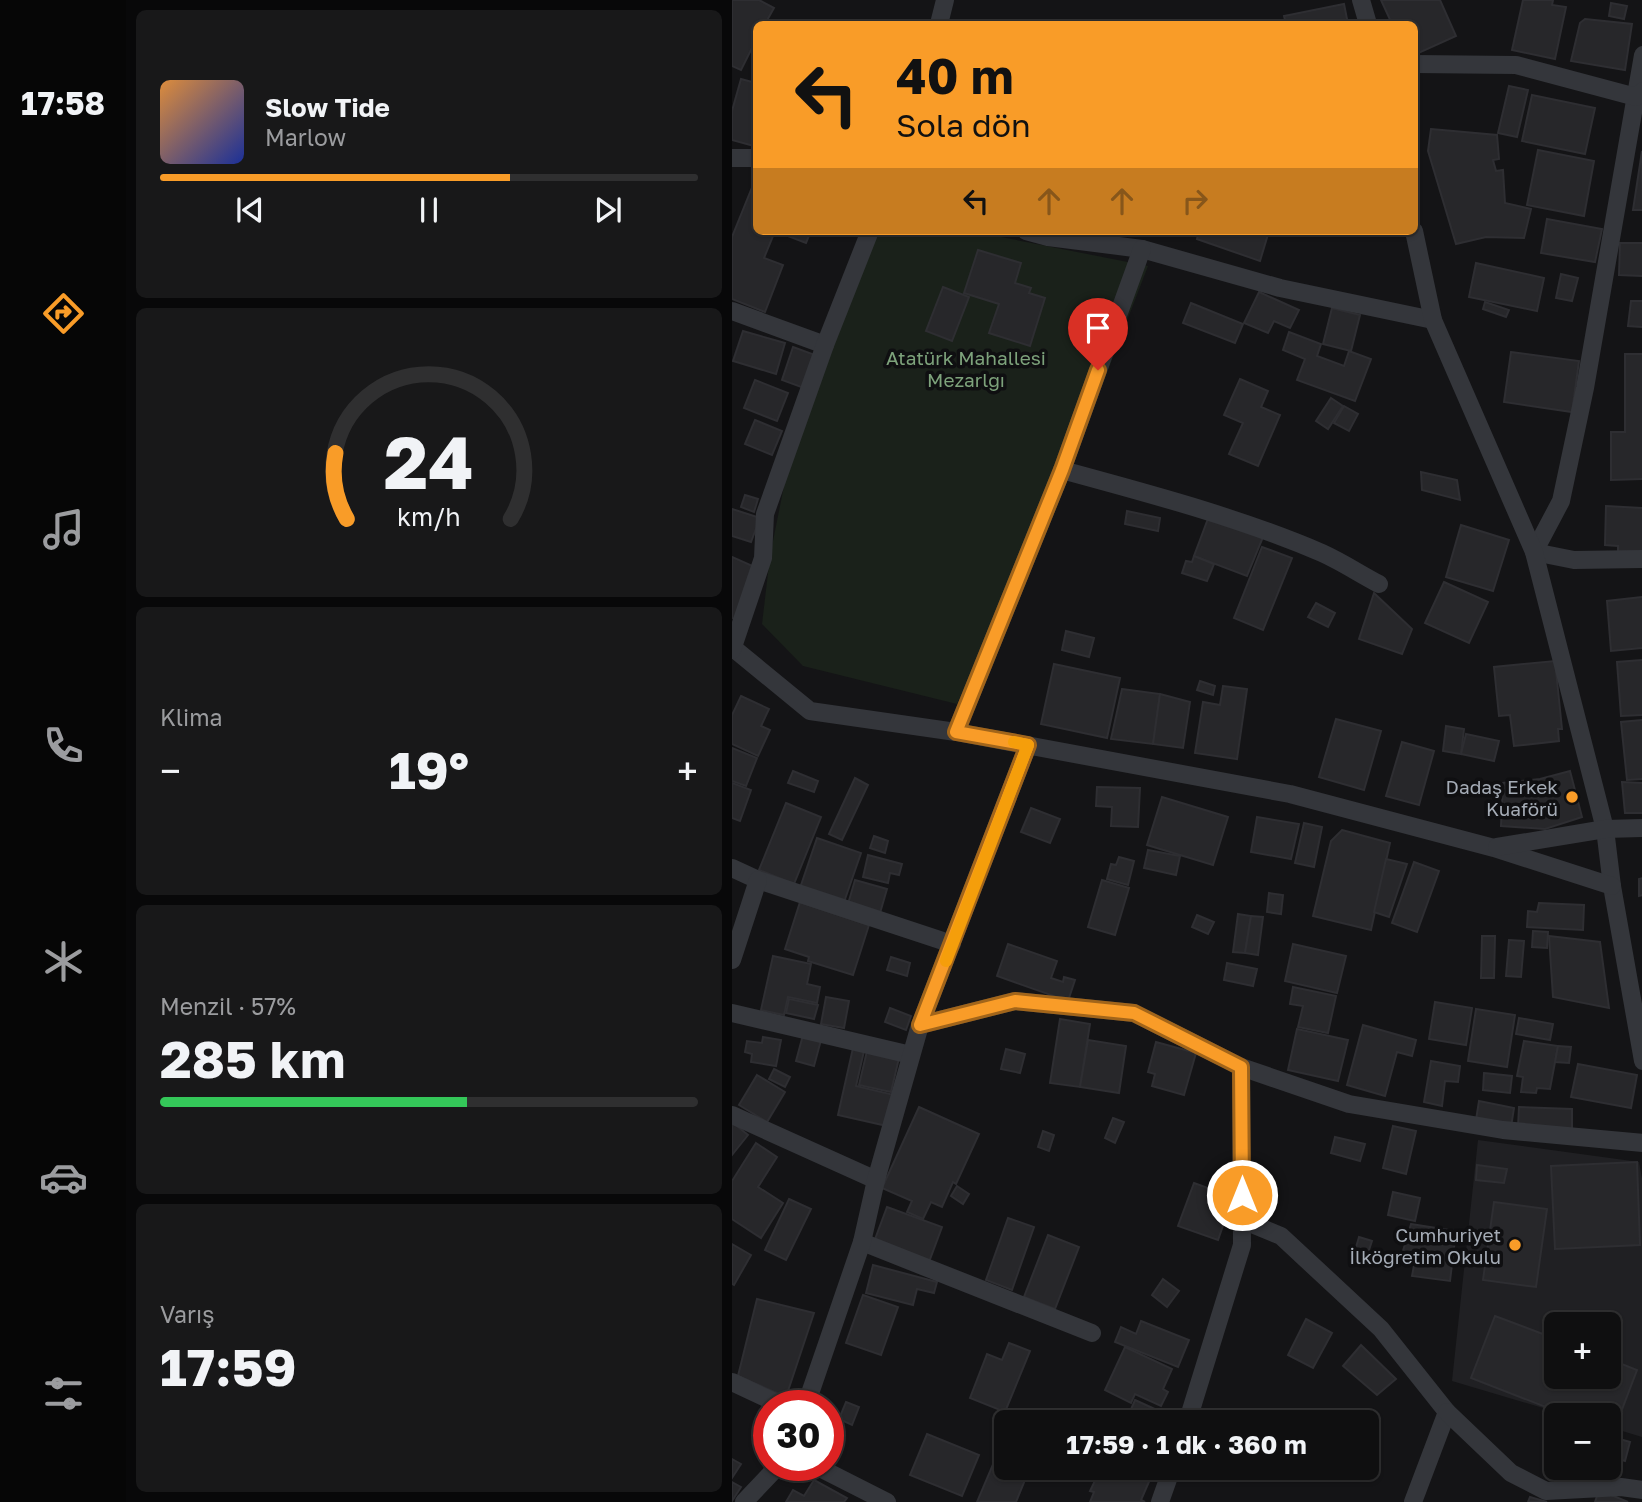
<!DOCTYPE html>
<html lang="tr">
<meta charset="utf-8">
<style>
:root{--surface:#0f0f10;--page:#181819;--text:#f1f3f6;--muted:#9b9c9f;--line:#2f2f30;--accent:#f99c28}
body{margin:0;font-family:"Golos Text",sans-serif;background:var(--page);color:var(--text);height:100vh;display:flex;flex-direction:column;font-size:26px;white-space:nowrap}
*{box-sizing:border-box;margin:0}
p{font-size:23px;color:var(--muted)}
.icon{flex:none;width:38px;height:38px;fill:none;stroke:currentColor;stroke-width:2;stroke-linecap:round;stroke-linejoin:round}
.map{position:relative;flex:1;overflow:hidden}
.sheet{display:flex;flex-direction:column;gap:10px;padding:10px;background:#080809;width:606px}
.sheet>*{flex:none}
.top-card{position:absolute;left:21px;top:21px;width:665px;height:214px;border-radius:10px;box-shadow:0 2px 5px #0004,0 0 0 2px var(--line);background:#f99c28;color:#111;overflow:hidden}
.buttons{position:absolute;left:812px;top:1312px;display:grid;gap:14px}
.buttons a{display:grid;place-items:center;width:77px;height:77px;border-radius:10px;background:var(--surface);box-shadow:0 2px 5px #0004,0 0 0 2px var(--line);font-size:35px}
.speed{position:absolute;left:21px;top:1390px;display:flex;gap:14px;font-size:35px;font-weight:700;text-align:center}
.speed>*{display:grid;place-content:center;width:91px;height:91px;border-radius:50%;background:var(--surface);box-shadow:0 2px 5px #0004,0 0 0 2px var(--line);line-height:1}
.speed .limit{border:10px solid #d22;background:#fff;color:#111}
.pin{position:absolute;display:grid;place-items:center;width:60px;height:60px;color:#fff;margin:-72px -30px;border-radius:50% 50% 50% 0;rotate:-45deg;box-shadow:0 0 7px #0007}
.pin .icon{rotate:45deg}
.me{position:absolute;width:77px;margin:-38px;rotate:0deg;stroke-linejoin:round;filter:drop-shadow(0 0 5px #0008)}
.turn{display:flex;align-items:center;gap:24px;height:147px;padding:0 28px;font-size:32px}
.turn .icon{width:91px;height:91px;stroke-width:2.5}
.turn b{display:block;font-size:49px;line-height:60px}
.lanes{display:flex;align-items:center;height:66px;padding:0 28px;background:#0003;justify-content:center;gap:35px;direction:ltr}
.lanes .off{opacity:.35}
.big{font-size:52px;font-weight:700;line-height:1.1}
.sheet .widget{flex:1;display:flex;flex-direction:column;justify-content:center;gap:10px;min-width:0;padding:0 24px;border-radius:10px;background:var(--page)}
.sheet .dial{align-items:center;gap:0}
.dial svg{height:182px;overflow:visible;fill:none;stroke:var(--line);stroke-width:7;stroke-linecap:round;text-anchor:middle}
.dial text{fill:var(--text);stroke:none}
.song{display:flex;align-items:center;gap:21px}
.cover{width:84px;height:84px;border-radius:10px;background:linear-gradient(135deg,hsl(30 70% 55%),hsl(230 70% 35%))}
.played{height:7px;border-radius:4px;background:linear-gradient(90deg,var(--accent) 65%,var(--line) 65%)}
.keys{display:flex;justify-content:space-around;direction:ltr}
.heat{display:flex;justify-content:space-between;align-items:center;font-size:38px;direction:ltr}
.charge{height:10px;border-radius:5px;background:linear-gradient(90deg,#34c759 57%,var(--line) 0)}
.trip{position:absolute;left:262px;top:1410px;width:385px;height:70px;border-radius:10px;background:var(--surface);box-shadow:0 2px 5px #0004,0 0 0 2px var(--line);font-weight:700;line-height:70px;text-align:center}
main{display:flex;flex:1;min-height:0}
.menu{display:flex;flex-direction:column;width:126px;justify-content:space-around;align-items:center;background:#060606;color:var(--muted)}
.menu .icon{width:49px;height:49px}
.menu .active{color:var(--accent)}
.menu b{font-size:32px;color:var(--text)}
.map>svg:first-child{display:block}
.built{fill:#202023;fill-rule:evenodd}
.green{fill:#1a211a}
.building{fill:#27272a;stroke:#2e2e32;stroke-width:2}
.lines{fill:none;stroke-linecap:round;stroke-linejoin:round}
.street{stroke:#34363b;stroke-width:18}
.route-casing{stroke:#a2651a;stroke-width:18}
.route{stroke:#f99c28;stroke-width:12}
.slow{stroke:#f59e0b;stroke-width:12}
.poi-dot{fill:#f99c28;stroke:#0f0f11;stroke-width:2.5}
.labels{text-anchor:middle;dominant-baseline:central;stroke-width:7;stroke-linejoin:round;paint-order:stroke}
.park-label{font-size:19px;fill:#7da27b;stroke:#0f0f11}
.poi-label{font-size:19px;fill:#a5acb6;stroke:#0f0f11;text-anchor:end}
</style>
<main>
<nav class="menu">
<b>17:58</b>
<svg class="icon active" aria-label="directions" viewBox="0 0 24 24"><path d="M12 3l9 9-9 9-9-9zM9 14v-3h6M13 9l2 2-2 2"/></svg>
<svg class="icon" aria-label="music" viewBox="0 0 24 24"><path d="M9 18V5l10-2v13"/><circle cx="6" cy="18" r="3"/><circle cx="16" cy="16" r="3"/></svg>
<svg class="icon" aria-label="phone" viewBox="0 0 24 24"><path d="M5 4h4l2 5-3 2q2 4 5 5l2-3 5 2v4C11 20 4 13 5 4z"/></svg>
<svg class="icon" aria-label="climate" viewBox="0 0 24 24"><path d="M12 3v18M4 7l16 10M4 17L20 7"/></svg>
<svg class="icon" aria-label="car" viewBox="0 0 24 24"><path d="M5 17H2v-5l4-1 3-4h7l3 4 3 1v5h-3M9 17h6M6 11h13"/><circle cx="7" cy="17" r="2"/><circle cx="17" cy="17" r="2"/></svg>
<svg class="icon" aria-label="filters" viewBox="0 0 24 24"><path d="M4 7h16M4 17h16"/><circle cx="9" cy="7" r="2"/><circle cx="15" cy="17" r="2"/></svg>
</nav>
<section class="sheet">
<div class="widget">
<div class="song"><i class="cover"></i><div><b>Slow Tide</b><p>Marlow</p></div></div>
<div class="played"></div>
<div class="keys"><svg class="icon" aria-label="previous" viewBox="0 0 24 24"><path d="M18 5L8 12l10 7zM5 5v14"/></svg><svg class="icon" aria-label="pause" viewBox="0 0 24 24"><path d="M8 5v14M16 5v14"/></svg><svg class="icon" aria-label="next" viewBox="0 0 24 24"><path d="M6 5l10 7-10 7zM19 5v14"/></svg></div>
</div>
<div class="widget dial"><svg viewBox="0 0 100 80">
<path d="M14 69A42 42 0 1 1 86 69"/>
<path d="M14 69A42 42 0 0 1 9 40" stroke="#f99c28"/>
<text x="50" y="56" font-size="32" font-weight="700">24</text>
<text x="50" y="72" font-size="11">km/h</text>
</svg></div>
<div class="widget"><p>Klima</p>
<div class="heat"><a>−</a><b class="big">19°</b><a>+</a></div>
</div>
<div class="widget"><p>Menzil · 57%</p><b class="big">285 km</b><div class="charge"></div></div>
<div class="widget"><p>Varış</p><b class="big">17:59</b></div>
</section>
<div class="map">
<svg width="911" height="1502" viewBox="0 0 911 1502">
<rect width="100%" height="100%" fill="#141416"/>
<path class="built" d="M746 1140 907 1162 911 1184 910 1437 877 1427V1416H838L720 1381ZM824 1325H877V1377H824Z"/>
<polygon class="green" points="142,231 239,231 416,266 348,443 225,704 71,666 30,624 38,556 54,476"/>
<g class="building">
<polygon points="0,0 27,0 42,8 33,24 24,24 24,40 9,70 0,66"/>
<polygon points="649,0 708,0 724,36 682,55 682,24 660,24"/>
<polygon points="791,0 821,0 820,5 834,7 823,59 780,50"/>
<polygon points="879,3 895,6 892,19 877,16"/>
<polygon points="612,4 616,24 554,24 552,16"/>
<polygon points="853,19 900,24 893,70 839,61 848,23"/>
<polygon points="9,79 24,83 24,138 22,146 0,140 0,111"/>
<polygon points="777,86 796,90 785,137 766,133"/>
<polygon points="800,95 863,108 853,154 790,141"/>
<polygon points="699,129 765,135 767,159 761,160 764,171 771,170 773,203 799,209 792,238 754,237 724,244 696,151"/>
<polygon points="806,150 862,161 852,216 795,205"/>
<polygon points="910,151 911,210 901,210"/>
<polygon points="23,180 24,231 79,231 74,243 43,231 32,258 51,265 33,312 0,299 0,237"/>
<polygon points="815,219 870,229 863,262 809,253"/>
<polygon points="467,231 537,231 528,261 465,239"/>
<polygon points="888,243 911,243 911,276 887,275"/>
<polygon points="246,250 289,263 283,283 299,288 297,293 313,298 298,346 257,333 267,304 232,293"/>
<polygon points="744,263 812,278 805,311 737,297"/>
<polygon points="829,274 846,278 840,301 824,298"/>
<polygon points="211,287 237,297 220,341 194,331"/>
<polygon points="527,292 567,310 558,328 542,321 536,333 512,323"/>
<polygon points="899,301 911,301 911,327 896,326"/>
<polygon points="753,302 777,310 774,317 751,309"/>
<polygon points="459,303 511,324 503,343 451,323"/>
<polygon points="600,308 628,315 619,351 591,344"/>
<polygon points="11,331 53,343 44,374 1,361"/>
<polygon points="557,332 589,344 585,356 612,366 617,351 639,359 623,401 565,380 573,359 551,350"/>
<polygon points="61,347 83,355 72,388 50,380"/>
<polygon points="779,352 847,361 840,412 772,402"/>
<polygon points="893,354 911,354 911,479 879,480 879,432 893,432"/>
<polygon points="508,379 536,391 529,407 548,415 526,466 497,454 511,423 492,415"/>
<polygon points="23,380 56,393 45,421 12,408"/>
<polygon points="599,398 611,406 596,429 584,421"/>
<polygon points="612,406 626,414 617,431 602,423"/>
<polygon points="23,420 50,431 40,455 13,444"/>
<polygon points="689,472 725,480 728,500 690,490"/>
<polygon points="13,495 26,499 22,512 9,507"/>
<polygon points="874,506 911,508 911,556 886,555 886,546 873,545"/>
<polygon points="0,509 28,518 19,542 0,536"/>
<polygon points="395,511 428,518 426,531 393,524"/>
<polygon points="477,516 531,537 515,576 462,556"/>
<polygon points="729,525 777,540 761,591 714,577"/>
<polygon points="530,547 560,558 531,630 502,618"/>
<polygon points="462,556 482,564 475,581 450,573 454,561 460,562"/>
<polygon points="0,557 25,568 4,619 0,618"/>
<polygon points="712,582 756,602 737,643 693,623"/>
<polygon points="642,593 680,629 670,654 627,639"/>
<polygon points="911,597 911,648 879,651 875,601"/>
<polygon points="584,603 603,613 596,627 576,617"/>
<polygon points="334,631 362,638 357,657 330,650"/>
<polygon points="911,660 911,715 889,716 885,662"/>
<polygon points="823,661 830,729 826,729 827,741 782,746 778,715 767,716 762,667"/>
<polygon points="322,664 388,678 375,738 309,724"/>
<polygon points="468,681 483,686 481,695 465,690"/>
<polygon points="491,686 515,689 505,759 463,753 471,702 488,705"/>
<polygon points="390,689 428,694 421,744 379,739"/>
<polygon points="428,694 458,702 451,748 421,744"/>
<polygon points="9,696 37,709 29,726 38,730 26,756 0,744 0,715"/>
<polygon points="604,719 649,731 632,790 587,777"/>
<polygon points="911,720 911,779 895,780 889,722"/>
<polygon points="714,726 732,729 729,754 711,751"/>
<polygon points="734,734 767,741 762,761 729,754"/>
<polygon points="670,742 702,751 687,805 654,796"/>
<polygon points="0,748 25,758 14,786 0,781"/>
<polygon points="61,771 86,781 82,792 56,783"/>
<polygon points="838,771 850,817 813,829 769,826 771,783 808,779"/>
<polygon points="123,778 136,785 110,840 97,834"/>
<polygon points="890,782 911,783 911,813 893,813"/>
<polygon points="0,783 19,790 8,821 0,818"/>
<polygon points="365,787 408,788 406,827 379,826 380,807 364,806"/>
<polygon points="430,797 496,817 481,865 415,845"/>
<polygon points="54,803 89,817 62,884 27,870"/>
<polygon points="299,808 328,819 318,843 289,832"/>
<polygon points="525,817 567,824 559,859 519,852"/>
<polygon points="572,823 590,827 582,867 563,863"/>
<polygon points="610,830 658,843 639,930 581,916 599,841"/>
<polygon points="142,836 156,841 153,853 138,848"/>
<polygon points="85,838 129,853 112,902 68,888"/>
<polygon points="416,850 448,856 444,875 412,868"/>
<polygon points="136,855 170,864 167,875 158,873 156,883 131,877"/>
<polygon points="387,857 402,861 396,885 375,879 379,864 384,865"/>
<polygon points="654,859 675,864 657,917 642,912"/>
<polygon points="682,862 707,871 685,932 660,923"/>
<polygon points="911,878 911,895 907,896 907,879"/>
<polygon points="123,880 155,889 148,913 116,904"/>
<polygon points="370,880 397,888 383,935 356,927"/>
<polygon points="537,893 551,895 549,914 535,912"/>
<polygon points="68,902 137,925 121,975 76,961 77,957 53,949"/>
<polygon points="807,903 852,905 851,930 795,927 796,911 805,912"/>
<polygon points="506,914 519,916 513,953 501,952"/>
<polygon points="465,915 482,922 476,934 460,927"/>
<polygon points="519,916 531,917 526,955 513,953"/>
<polygon points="801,931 816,932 815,948 800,947"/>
<polygon points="750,936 763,936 762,978 749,978"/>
<polygon points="817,936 868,942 877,1008 821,997"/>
<polygon points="777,940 792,941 789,977 774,976"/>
<polygon points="276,944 325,961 319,978 331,982 332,977 343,980 336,1001 265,976"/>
<polygon points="561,944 614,956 605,993 553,981"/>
<polygon points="41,956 79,964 75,984 88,987 85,1003 56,997 52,1015 29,1010"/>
<polygon points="159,957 178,963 175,976 155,970"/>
<polygon points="495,963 525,969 521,986 492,980"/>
<polygon points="561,987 604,996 596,1033 566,1027 571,1006 558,1004"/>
<polygon points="94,997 117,1001 112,1028 89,1024"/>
<polygon points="57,999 86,1005 82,1019 54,1013"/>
<polygon points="703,1002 740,1008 734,1045 697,1039"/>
<polygon points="158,1008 179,1016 174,1030 153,1022"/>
<polygon points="744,1009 783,1015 775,1067 736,1061"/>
<polygon points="787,1018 821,1024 818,1040 784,1034"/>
<polygon points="328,1019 358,1024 348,1087 318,1083"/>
<polygon points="631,1025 684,1040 680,1056 665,1052 653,1096 615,1085"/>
<polygon points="565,1029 616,1040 606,1081 556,1070"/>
<polygon points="71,1035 89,1040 82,1066 64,1061"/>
<polygon points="31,1037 49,1040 44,1066 19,1062 20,1054 13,1052 15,1041 30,1043"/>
<polygon points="356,1040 394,1046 387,1093 348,1087"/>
<polygon points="792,1041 826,1046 818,1089 805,1088 804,1093 789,1092 791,1077 785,1076"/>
<polygon points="424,1042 464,1053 452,1095 420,1086 423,1074 416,1072"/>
<polygon points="826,1046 839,1047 837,1063 823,1062"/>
<polygon points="121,1048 132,1051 124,1086 162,1095 155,1126 106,1115"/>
<polygon points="274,1049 293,1054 288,1073 269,1069"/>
<polygon points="135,1051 167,1058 159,1092 127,1085"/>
<polygon points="699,1061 728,1066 726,1082 713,1081 710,1106 692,1102"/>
<polygon points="846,1064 905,1075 899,1108 839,1097"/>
<polygon points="42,1069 58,1077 53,1087 37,1079"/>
<polygon points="752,1073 780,1076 778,1093 751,1090"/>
<polygon points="25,1075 53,1092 35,1122 7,1105"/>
<polygon points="747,1101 782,1108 779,1127 744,1120"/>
<polygon points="187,1107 247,1134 224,1184 221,1182 210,1207 199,1202 191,1219 175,1212 180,1201 150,1188"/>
<polygon points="787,1107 840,1109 840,1129 786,1127"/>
<polygon points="381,1118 392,1122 383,1143 373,1138"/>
<polygon points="0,1122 16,1135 0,1155"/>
<polygon points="661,1126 684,1131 674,1174 651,1168"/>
<polygon points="311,1131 322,1135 317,1151 306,1147"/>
<polygon points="603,1137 633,1144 628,1161 599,1153"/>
<polygon points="24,1143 45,1157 26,1187 51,1203 29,1238 0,1219 0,1181"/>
<polygon points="905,1162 908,1245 823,1249 819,1166"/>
<polygon points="745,1165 775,1169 772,1183 744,1180"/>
<polygon points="462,1183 501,1197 486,1240 446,1226"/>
<polygon points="225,1186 237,1194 231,1204 219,1196"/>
<polygon points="661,1192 688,1198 683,1221 656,1215"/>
<polygon points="57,1199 79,1209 54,1260 33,1250"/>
<polygon points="762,1202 815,1209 804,1287 751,1280"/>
<polygon points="155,1207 210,1227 197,1262 142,1242"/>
<polygon points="276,1218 302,1227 280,1290 254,1280"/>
<polygon points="679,1224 724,1231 718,1281 680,1276 684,1255 670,1254"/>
<polygon points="316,1235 347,1247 323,1309 292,1297"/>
<polygon points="627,1237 640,1241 632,1265 620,1261"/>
<polygon points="0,1244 19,1255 2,1285 0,1284"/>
<polygon points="141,1265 205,1282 202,1293 185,1289 181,1305 134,1293"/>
<polygon points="431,1279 447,1291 435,1307 420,1295"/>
<polygon points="131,1295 166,1307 149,1355 114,1343"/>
<polygon points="25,1299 82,1313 54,1397 6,1376"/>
<polygon points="763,1316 824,1339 824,1377 877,1377 877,1359 905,1370 881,1433 877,1431 877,1416 837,1416 739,1378"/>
<polygon points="574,1319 600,1333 581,1368 556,1355"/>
<polygon points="409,1321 457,1340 446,1367 383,1342 389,1327 404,1334"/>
<polygon points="277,1343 298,1351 273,1412 238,1398 255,1354 270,1360"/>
<polygon points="629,1345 664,1379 645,1395 611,1366"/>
<polygon points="393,1347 440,1369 431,1389 436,1392 429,1406 403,1394 399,1403 373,1390"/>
<polygon points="403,1400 436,1415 432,1423 393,1423"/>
<polygon points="114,1402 127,1407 120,1425 107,1419"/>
<polygon points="195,1434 247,1455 230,1496 178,1475"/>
<polygon points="877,1436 898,1442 893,1461 877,1456"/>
<polygon points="0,1459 9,1464 0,1478"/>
<polygon points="262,1462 295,1475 284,1502 245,1502"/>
<polygon points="369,1468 423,1468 409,1500 413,1502 358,1502 362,1492 358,1491"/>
<polygon points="82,1480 115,1498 112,1502 54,1502 61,1490 72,1496"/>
<polygon points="0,1482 9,1487 0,1501"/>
<polygon points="867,1490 896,1502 863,1502"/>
<polygon points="798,1497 815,1502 796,1502"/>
</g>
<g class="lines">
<g class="street">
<polyline points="629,0 636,24"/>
<polyline points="207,24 213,0"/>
<polyline points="911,55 853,388 829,501 802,552 842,560 911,559"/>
<polyline points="682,64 784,65 904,97 911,91"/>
<polyline points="0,158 24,158"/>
<polyline points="294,231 316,237 410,249 548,288 701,320"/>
<polyline points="682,231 701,320 802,552 873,829 880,886 911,1061"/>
<polyline points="0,311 93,345"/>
<path d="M330 470C418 494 506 517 590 553 610 562 628 574 647 584"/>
<polyline points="0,647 78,711 224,732 558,794 762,848 880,886"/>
<polyline points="0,650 31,558 33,514 93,345 138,231"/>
<polyline points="224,732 330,470 410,249"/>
<polyline points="765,847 873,829 911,828"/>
<polyline points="0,868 26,880 220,944"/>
<polyline points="0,960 26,880"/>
<polyline points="0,1013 179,1055"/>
<polyline points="188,1025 283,1001 402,1013 509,1067 617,1104 771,1130 911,1143"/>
<polyline points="0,1115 144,1180"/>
<polyline points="510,1220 549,1236 649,1329 715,1412 681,1502"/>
<polyline points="130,1242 360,1333"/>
<polyline points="0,1382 49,1405"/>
<polyline points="74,1405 130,1242 144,1180 188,1025 296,745"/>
<polyline points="715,1412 779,1473 814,1491 889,1487 911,1490"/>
<polyline points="455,1423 510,1245 509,1067"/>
<polyline points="82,1465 155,1502"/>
<polyline points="12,1502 47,1465"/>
<polyline points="428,1502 440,1468"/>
</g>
</g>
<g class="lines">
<defs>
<polyline id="route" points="366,370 330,470 224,732 296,745 188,1025 283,1001 402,1013 509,1067 510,1195"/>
</defs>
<use href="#route" class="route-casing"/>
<use href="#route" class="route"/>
<polyline class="slow" points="214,961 296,745 282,742"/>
</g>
<g class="poi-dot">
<circle cx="840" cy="797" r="7"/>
<circle cx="783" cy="1245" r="7"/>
</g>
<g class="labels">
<g class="park-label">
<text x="234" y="357">Atatürk Mahallesi<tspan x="234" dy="22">Mezarlğı</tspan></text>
</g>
<g class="poi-label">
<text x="826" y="786">Dadaş Erkek<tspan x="826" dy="22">Kuaförü</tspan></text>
<text x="769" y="1234">Cumhuriyet<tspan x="769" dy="22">İlköğretim Okulu</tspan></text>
</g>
</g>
</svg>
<div class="buttons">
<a>+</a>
<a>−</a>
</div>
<div class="speed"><div class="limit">30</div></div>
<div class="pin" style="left:366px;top:370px;background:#d93025"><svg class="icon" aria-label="arrive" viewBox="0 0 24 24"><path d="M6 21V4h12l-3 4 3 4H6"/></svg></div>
<svg class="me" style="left:510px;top:1195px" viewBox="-20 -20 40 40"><circle r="17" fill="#f99c28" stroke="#fff" stroke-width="3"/><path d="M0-11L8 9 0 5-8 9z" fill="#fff"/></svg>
<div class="trip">17:59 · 1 dk · 360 m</div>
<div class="top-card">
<div class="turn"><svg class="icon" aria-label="left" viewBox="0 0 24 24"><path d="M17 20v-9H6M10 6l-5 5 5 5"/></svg><div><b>40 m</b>Sola dön</div></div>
<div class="lanes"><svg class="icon" aria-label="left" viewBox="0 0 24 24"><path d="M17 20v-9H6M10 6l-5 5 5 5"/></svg><svg class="icon off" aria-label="ahead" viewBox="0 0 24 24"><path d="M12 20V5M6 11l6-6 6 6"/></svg><svg class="icon off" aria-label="ahead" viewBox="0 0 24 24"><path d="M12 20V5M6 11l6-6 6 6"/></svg><svg class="icon off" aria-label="right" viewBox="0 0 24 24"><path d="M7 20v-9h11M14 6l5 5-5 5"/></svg></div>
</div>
</div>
</main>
